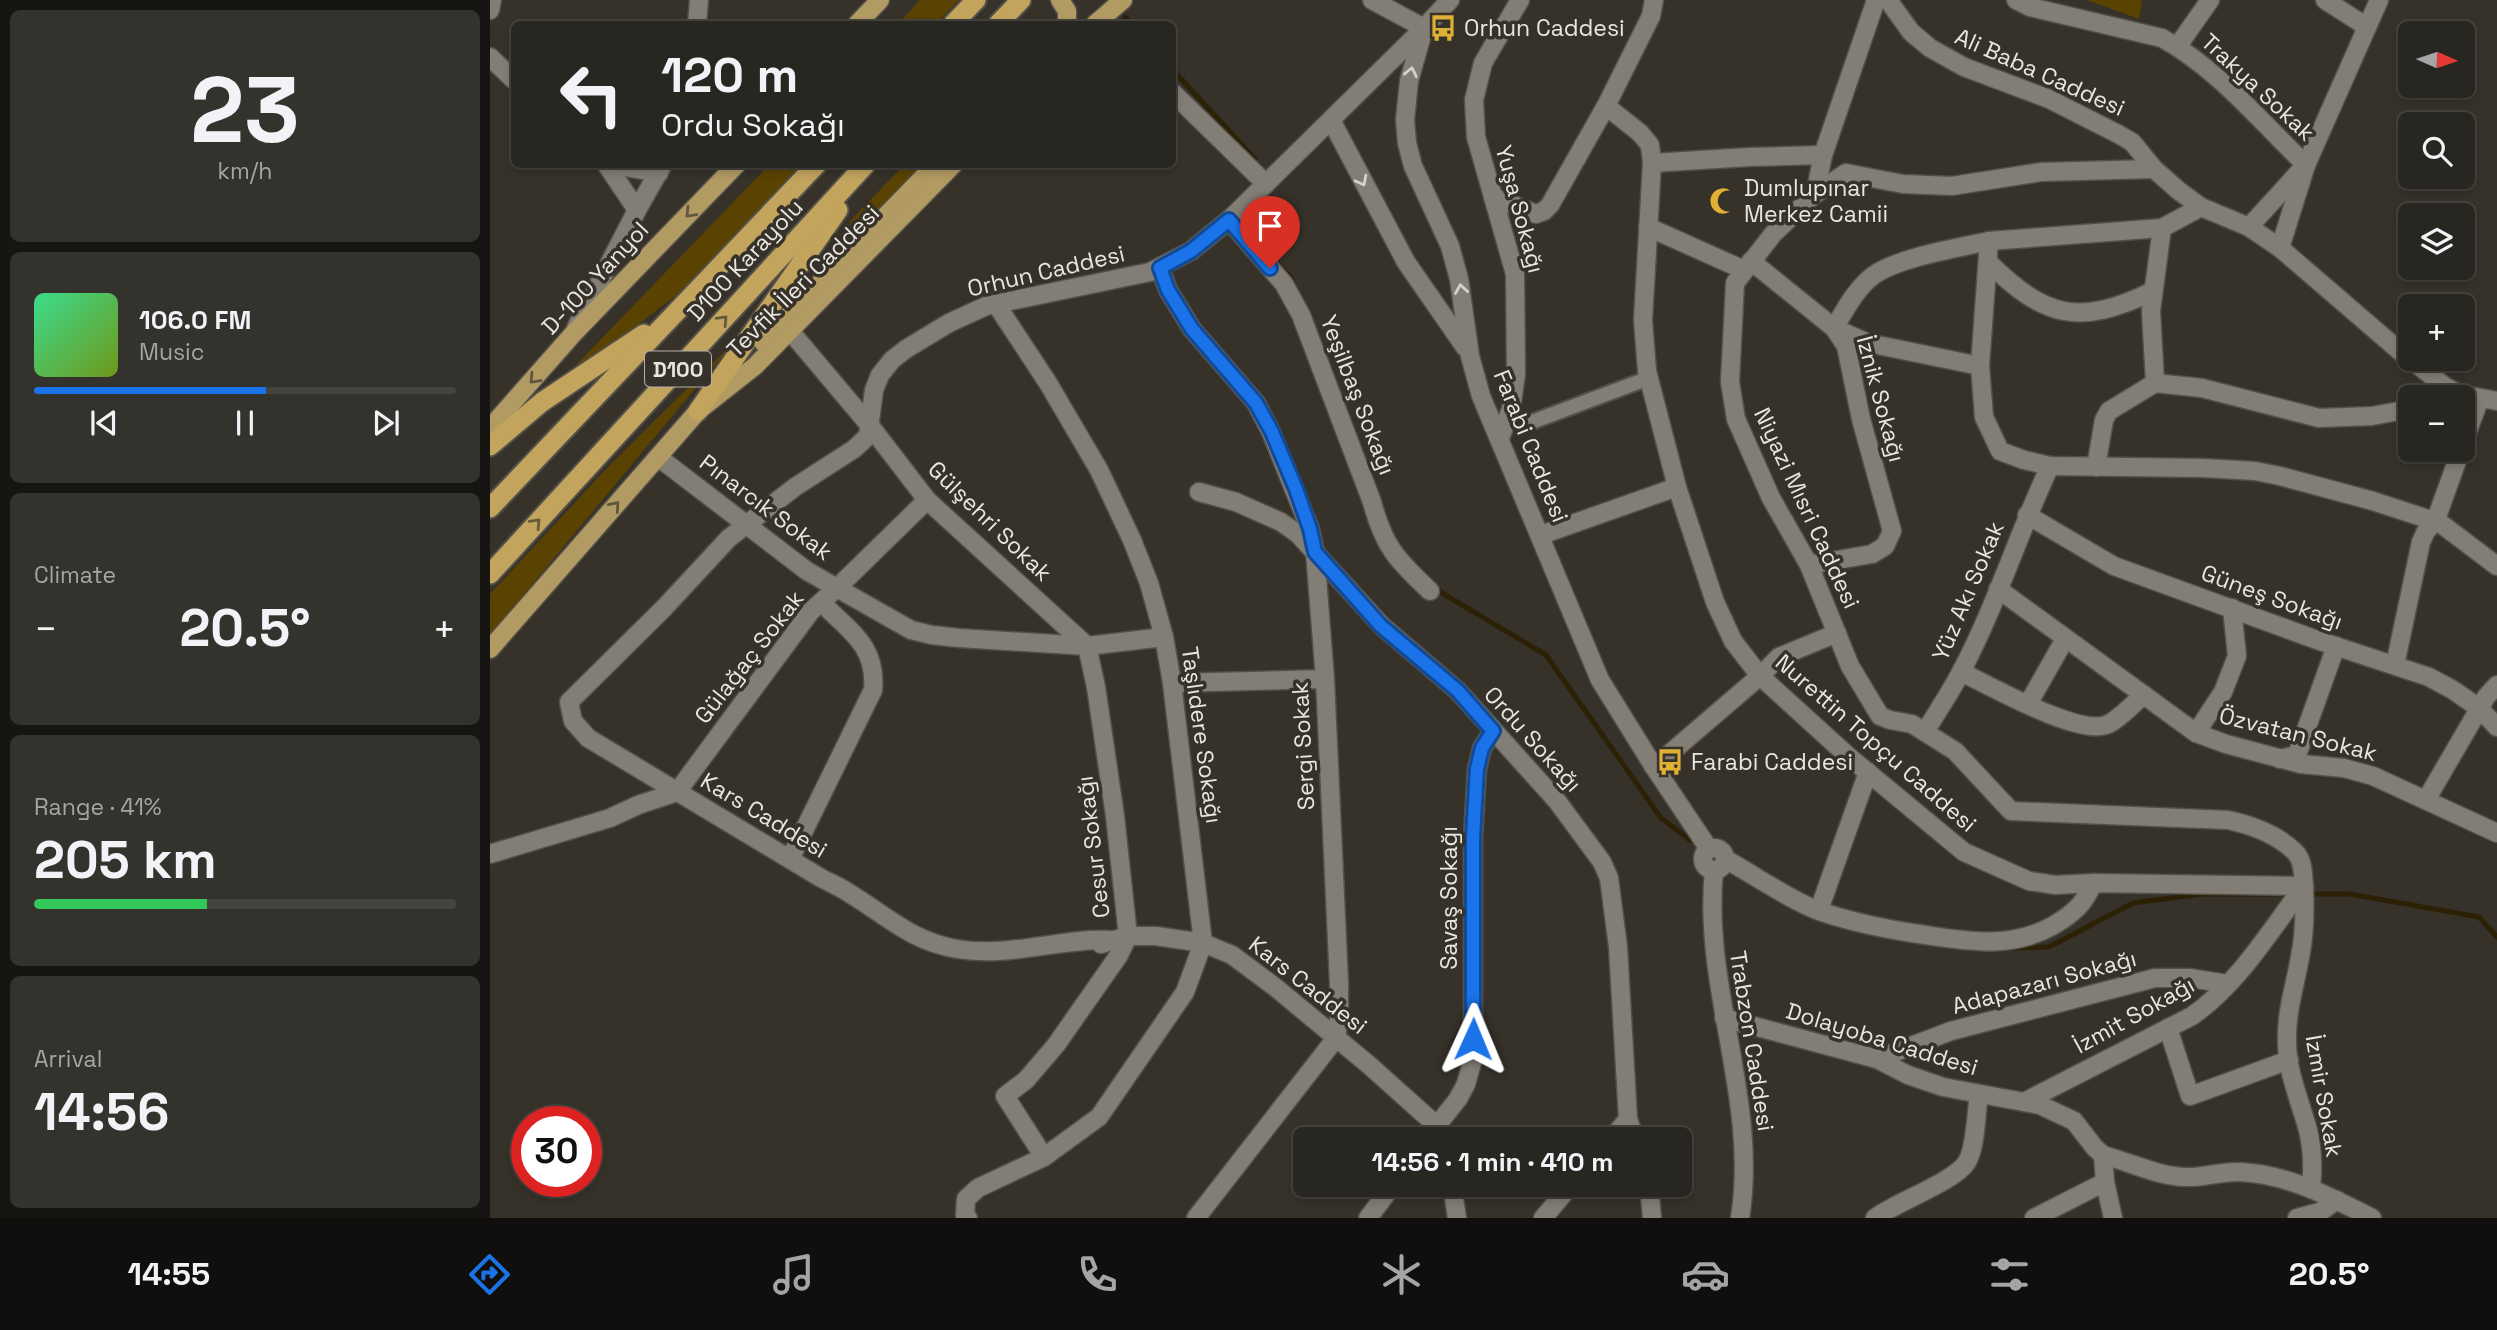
<!DOCTYPE html>
<meta charset="utf-8">
<style>
:root{--surface:#282620;--page:#34322d;--text:#f1f3f6;--muted:#a5a5a5;--line:#44433e;--accent:#1a73e8}
body{margin:0;font-family:"Space Grotesk",sans-serif;background:var(--page);color:var(--text);height:100vh;display:flex;flex-direction:column;font-size:26px;white-space:nowrap}
*{box-sizing:border-box;margin:0}
p{font-size:23px;color:var(--muted)}
.icon{flex:none;width:38px;height:38px;fill:none;stroke:currentColor;stroke-width:2;stroke-linecap:round;stroke-linejoin:round}
.map{position:relative;flex:1;overflow:hidden}
.side{display:flex;flex-direction:column;gap:10px;padding:10px;background:#161512;width:490px}
.side>*{flex:none}
.banner{position:absolute;left:21px;top:21px;width:665px;height:147px;border-radius:10px;box-shadow:0 4px 10px #0003,0 0 0 2px var(--line);background:#282620;color:var(--text);overflow:hidden}
.needle{width:46px;rotate:93deg}
.controls{position:absolute;left:1908px;top:21px;display:grid;gap:14px}
.controls a{display:grid;place-items:center;width:77px;height:77px;border-radius:10px;background:var(--surface);box-shadow:0 4px 10px #0003,0 0 0 2px var(--line);font-size:35px}
.speed{position:absolute;left:21px;top:1106px;display:flex;gap:14px;font-size:35px;font-weight:700;text-align:center}
.speed>*{display:grid;place-content:center;width:91px;height:91px;border-radius:50%;background:var(--surface);box-shadow:0 4px 10px #0003,0 0 0 2px var(--line);line-height:1}
.speed .limit{border:10px solid #d22;background:#fff;color:#111}
.pin{position:absolute;display:grid;place-items:center;width:60px;height:60px;color:#fff;margin:-72px -30px;border-radius:50% 50% 50% 0;rotate:-45deg;box-shadow:0 0 7px #0007}
.pin .icon{rotate:45deg}
.me{position:absolute;width:77px;margin:-38px;rotate:1deg;stroke-linejoin:round;filter:drop-shadow(0 0 5px #0008)}
.turn{display:flex;align-items:center;gap:24px;height:147px;padding:0 35px;font-size:32px}
.turn .icon{width:91px;height:91px;stroke-width:2.5}
.turn b{display:block;font-size:49px;line-height:60px}
.big{font-size:52px;font-weight:700;line-height:1.1}
.side .tile{flex:1;display:flex;flex-direction:column;justify-content:center;gap:10px;min-width:0;padding:0 24px;border-radius:10px;background:var(--page)}
.side .dial{align-items:center;gap:0}
.dial b{font-size:91px;line-height:1}
.song{display:flex;align-items:center;gap:21px}
.cover{width:84px;height:84px;border-radius:10px;background:linear-gradient(135deg,hsl(150 70% 55%),hsl(80 70% 35%))}
.played{height:7px;border-radius:4px;background:linear-gradient(90deg,var(--accent) 55%,var(--line) 55%)}
.keys{display:flex;justify-content:space-around;direction:ltr}
.heat{display:flex;justify-content:space-between;align-items:center;font-size:38px;direction:ltr}
.charge{height:10px;border-radius:5px;background:linear-gradient(90deg,#34c759 41%,var(--line) 0)}
.trip{position:absolute;left:803px;top:1127px;width:399px;height:70px;border-radius:10px;background:var(--surface);box-shadow:0 4px 10px #0003,0 0 0 2px var(--line);font-weight:700;line-height:70px;text-align:center}
.dock{display:flex;height:112px;justify-content:space-around;align-items:center;background:#100f0d;color:var(--muted)}
.dock .icon{width:49px;height:49px}
.dock .current{color:var(--accent)}
.dock b{font-size:32px;color:var(--text)}
main{display:flex;flex:1;min-height:0}
.map>svg:first-child{display:block}
.green{fill:#5a4200}
.lines{fill:none;stroke-linecap:round;stroke-linejoin:round}
.stream{stroke:#2c2005;stroke-width:5}
.pedestrian-casing{stroke:#534f49;stroke-width:18}
.minor-casing{stroke:#534f49;stroke-width:21}
.tertiary-casing{stroke:#534f49;stroke-width:21}
.primary-casing{stroke:#534f49;stroke-width:21}
.trunk-casing{stroke:#534f49;stroke-width:23}
.pedestrian{stroke:#837e75;stroke-width:14}
.minor{stroke:#837e75;stroke-width:18}
.tertiary{stroke:#837e75;stroke-width:18}
.primary{stroke:#b29a63;stroke-width:18}
.trunk{stroke:#c2a45d;stroke-width:19}
.oneway{stroke:#d5d1cb}
.oneway2{stroke:#61563e}
.oneway3{stroke:#675a3c}
.route-casing{stroke:#114b97;stroke-width:18}
.route{stroke:#1a73e8;stroke-width:12}
.labels{text-anchor:middle;dominant-baseline:central;stroke-width:7;stroke-linejoin:round;paint-order:stroke}
.shield{fill:#36322a;stroke:#b3b0aa;stroke-width:2}
.shield-label{font-size:21px;font-weight:bold;fill:#e9e6e1}
.poi-label{font-size:23px;fill:#e9e6e1;stroke:#36322a;text-anchor:start}
.street-label{font-size:23px;fill:#e9e6e1;stroke:#36322a}
</style>
<main>
<section class="side">
<div class="tile dial"><b>23</b><p>km/h</p></div>
<div class="tile">
<div class="song"><i class="cover"></i><div><b>106.0 FM</b><p>Music</p></div></div>
<div class="played"></div>
<div class="keys"><svg class="icon" aria-label="previous" viewBox="0 0 24 24"><path d="M18 5L8 12l10 7zM5 5v14"/></svg><svg class="icon" aria-label="pause" viewBox="0 0 24 24"><path d="M8 5v14M16 5v14"/></svg><svg class="icon" aria-label="next" viewBox="0 0 24 24"><path d="M6 5l10 7-10 7zM19 5v14"/></svg></div>
</div>
<div class="tile"><p>Climate</p>
<div class="heat"><a>−</a><b class="big">20.5°</b><a>+</a></div>
</div>
<div class="tile"><p>Range · 41%</p><b class="big">205 km</b><div class="charge"></div></div>
<div class="tile"><p>Arrival</p><b class="big">14:56</b></div>
</section>
<div class="map">
<svg width="2007" height="1218" viewBox="0 0 2007 1218">
<rect width="100%" height="100%" fill="#36322a"/>
<g class="green">
<polygon points="430,0 469,0 446,24 408,24"/>
<polygon points="1597,0 1652,0 1649,19"/>
<polygon points="279,165 317,165 196,288 63,389"/>
<polygon points="414,165 434,165 339,263 361,220"/>
<polygon points="244,342 0,635 0,594 116,469"/>
</g>
<g class="lines">
<g class="stream">
<polyline points="635,17 642,24"/>
<polyline points="682,69 765,159"/>
<polyline points="788,264 801,278 805,287"/>
<polyline points="945,586 952,593 1056,655 1171,818 1201,841"/>
<polyline points="1824,894 1860,894 1989,917 2007,937"/>
<polyline points="1519,948 1559,947 1643,903 1712,894 1792,894"/>
</g>
<defs>
<polyline id="pedestrian" points="1039,423 1159,378"/>
<g id="minor">
<polyline points="882,0 934,28"/>
<polyline points="960,0 934,28 919,81 915,120 917,143 923,166 960,246 969,279 980,356 991,396 1110,680 1164,767 1219,849"/>
<polyline points="1164,0 1161,16 1116,106 1150,133 1160,145 1162,163 1153,320 1157,371 1187,487 1225,602 1243,641 1270,676 1358,756 1474,852 1539,881 1565,885 1603,883 1814,886"/>
<polyline points="1398,0 1421,32 1440,48 1474,67 1559,99 1628,134 1642,142 1664,169 1689,191 1711,207 1759,227 1790,248 1912,353 1956,387 1969,394 2007,401"/>
<path d="M1526 0 1540 7 1672 38C1728 69 1770 121 1816 165"/>
<polyline points="0,10 2,0"/>
<polyline points="207,24 209,0"/>
<polyline points="1687,47 1720,0"/>
<polyline points="0,57 24,80"/>
<polyline points="682,92 776,184"/>
<polyline points="841,120 916,262 975,347"/>
<polyline points="1162,163 1259,157 1333,155"/>
<polyline points="116,164 147,210"/>
<polyline points="118,164 169,173"/>
<path d="M1664 169 1551 172 1462 186 1413 184 1356 173 1325 194 1283 234 1245 283 1240 382 1246 419 1281 498 1319 565 1360 666 1390 716 1400 720 1422 724 1465 751 1521 811 1738 820C1761 825 1788 835 1805 852 1814 861 1813 877 1814 888 1815 911 1815 934 1810 957 1805 986 1796 1012 1797 1042 1797 1072 1810 1101 1818 1130 1823 1150 1823 1169 1821 1189"/>
<polyline points="1325,194 1333,155 1386,0"/>
<polyline points="1003,197 1046,214 1054,211 1060,205 1116,106"/>
<polyline points="1711,207 1672,228 1499,241 1490,366 1494,417 1510,451 1534,460 1560,466 1713,468 1765,471 1790,476 1883,501 1950,523 2007,566"/>
<path d="M739 220 794 284 811 315 882 502C894 547 907 560 940 591"/>
<polyline points="1158,227 1254,270"/>
<polyline points="1759,227 1811,170"/>
<polyline points="1790,248 1816,165"/>
<polyline points="1261,261 1344,328 1378,343 1490,366"/>
<path d="M1498 262C1555 318 1589 327 1663 291"/>
<polyline points="670,268 678,290 702,329 766,403 781,432 820,529 825,552 835,679 849,983 849,1020 846,1038 706,1218"/>
<polyline points="86,328 147,210 173,164"/>
<polyline points="300,331 381,427 437,500 597,646 674,637"/>
<polyline points="1665,383 1712,388 1829,418 1882,416 1920,409"/>
<polyline points="1665,383 1661,311 1672,228"/>
<polyline points="1010,438 1021,409 1026,374 1025,274 986,137 984,100 993,63 1030,0"/>
<polyline points="1972,447 1990,398 1980,400"/>
<polyline points="168,457 317,571 421,630 442,635 469,638 597,646 606,687 625,816 638,936 629,955 566,1045 536,1080 515,1096 554,1157"/>
<polyline points="1606,467 1614,420 1619,411 1665,383"/>
<polyline points="709,492 746,502 791,522 808,534 892,626 968,691 1067,801 1112,862 1119,878 1128,947 1138,1119 1145,1139"/>
<polyline points="1537,515 1624,566 1827,640 1939,677 1963,690 1989,708 2007,727"/>
<polyline points="1051,535 1187,487"/>
<path d="M1319 565 1382 554 1395 546 1402 531 1371 419 1356 346 1344 328C1355 310 1367 287 1384 275 1410 257 1468 248 1499 241"/>
<polyline points="1508,589 1706,733 1736,744 1811,764 1854,768 1883,776 2007,833"/>
<polyline points="1905,665 1931,542 1936,531 1945,522 1971,450"/>
<path d="M1471 672C1501 686 1586 735 1616 725 1626 722 1645 702 1654 695"/>
<polyline points="682,683 835,679"/>
<polyline points="1538,704 1575,639"/>
<path d="M1435 732C1447 712 1460 693 1471 672 1506 606 1528 534 1560 466"/>
<polyline points="1706,733 1733,692 1747,656 1742,608"/>
<polyline points="1790,759 1807,755 1846,646"/>
<polyline points="1164,767 1270,676 1289,657 1347,633"/>
<polyline points="187,792 321,611 348,587 437,500"/>
<polyline points="1936,800 1996,697 2007,685"/>
<circle cx="1224" cy="859" r="11"/>
<path d="M300 859 383 690C387 645 359 631 331 602"/>
<path d="M1235 859C1266 876 1296 898 1329 911 1361 922 1395 929 1429 934 1476 941 1521 950 1564 925 1583 914 1595 903 1603 883"/>
<polyline points="1329,910 1378,772"/>
<path d="M1234 1018 1387 1059 1418 1075 1453 1087 1550 1105 1584 1121 1605 1148 1613 1155 1623 1158C1646 1165 1673 1177 1696 1177 1713 1178 1731 1171 1750 1172 1797 1174 1841 1197 1882 1218"/>
<polyline points="1678,1028 1700,1096 1799,1060"/>
<polyline points="1387,1059 1461,1031 1665,978 1700,978 1737,984"/>
<path d="M1534 1102 1702 1016C1748 984 1780 931 1814 886"/>
<polyline points="936,1139 968,1099 976,1084 983,1059 983,837 987,769 992,748 1003,731"/>
<polyline points="1121,1139 1138,1119"/>
<polyline points="1613,1155 1615,1182 1623,1218"/>
<polyline points="1159,1185 1162,1218"/>
<polyline points="478,1218 475,1215 476,1199 488,1188 554,1157 609,1117 695,992 713,943 682,683 674,637 659,583 642,540 609,470 558,383 506,304"/>
<polyline points="878,1218 903,1185"/>
<polyline points="1053,1218 1081,1185"/>
<path d="M1385 1218C1406 1202 1469 1180 1478 1160 1486 1144 1486 1113 1489 1094"/>
<polyline points="1544,1218 1615,1182"/>
<polyline points="1807,1218 1830,1212 1847,1200"/>
</g>
<g id="tertiary">
<polyline points="1835,0 1877,27"/>
<polyline points="1816,165 1889,0"/>
<polyline points="0,854 120,818 148,805 187,792"/>
<path d="M1224 870C1212 988 1269 1100 1250 1218"/>
<path d="M620 940C569 938 519 958 467 949 421 941 397 916 359 893 349 886 337 882 326 875 250 829 174 784 98 738L83 721 79 702 174 608 239 538 305 487 364 449 378 436 384 390 390 375 402 360 416 349 459 323 496 306 660 272 701 251 739 220 934 28"/>
<polyline points="611,944 638,936 666,936 713,943 742,955 785,987 879,1065 946,1125 952,1139"/>
<polyline points="962,1185 967,1218"/>
</g>
<g id="primary">
<polyline points="570,0 577,11 577,24"/>
<polyline points="367,24 390,0"/>
<polyline points="605,24 633,0"/>
<polyline points="273,342 446,164"/>
<polyline points="0,428 83,334 247,164"/>
<polyline points="0,649 208,411 265,366 464,164"/>
</g>
<g id="trunk">
<polyline points="463,24 486,0"/>
<polyline points="508,24 531,0"/>
<polyline points="208,411 348,210"/>
<polyline points="0,446 52,402 154,334"/>
<polyline points="0,508 327,164"/>
<polyline points="0,574 376,164"/>
</g>
</defs>
<use href="#pedestrian" class="pedestrian-casing"/>
<use href="#minor" class="minor-casing"/>
<use href="#tertiary" class="tertiary-casing"/>
<use href="#primary" class="primary-casing"/>
<use href="#trunk" class="trunk-casing"/>
<use href="#pedestrian" class="pedestrian"/>
<use href="#minor" class="minor"/>
<use href="#tertiary" class="tertiary"/>
<use href="#primary" class="primary"/>
<use href="#trunk" class="trunk"/>
</g>
<defs><path id="oneway-chevron" d="M-2-3.5L2.5 0L-2 3.5" fill="none" stroke-width="1.6" stroke-linecap="round" stroke-linejoin="round" transform="scale(1.75)"/></defs>
<g class="oneway">
<use href="#oneway-chevron" transform="translate(921 72) rotate(-78)"/>
<use href="#oneway-chevron" transform="translate(872 181) rotate(63)"/>
<use href="#oneway-chevron" transform="translate(971 289) rotate(-99)"/>
</g>
<g class="oneway2">
<use href="#oneway-chevron" transform="translate(200 213) rotate(134)"/>
<use href="#oneway-chevron" transform="translate(44 379) rotate(133)"/>
<use href="#oneway-chevron" transform="translate(125 506) rotate(-49)"/>
</g>
<g class="oneway3">
<use href="#oneway-chevron" transform="translate(233 320) rotate(-47)"/>
<use href="#oneway-chevron" transform="translate(46 523) rotate(-47)"/>
</g>
<g class="lines">
<defs>
<polyline id="route" points="780,268 739,220 701,251 670,268 678,290 702,329 766,403 782,432 806,489 820,529 825,552 891,626 968,691 1003,731 992,748 987,769 983,837 983,1039"/>
</defs>
<use href="#route" class="route-casing"/>
<use href="#route" class="route"/>
</g>
<defs>
<symbol id="bus-bare" viewBox="-9 -9 18 18"><path d="M-5-6H5V4H4V6H2V4H-2V6H-4V4H-5ZM-3.5-4V0h7V-4ZM-3.5 1.2v1.5H-2V1.2ZM2 1.2v1.5H3.5V1.2Z" fill="#e0b034" stroke="#36322a" stroke-width="2.5" paint-order="stroke"/></symbol>
<symbol id="mosque-bare" viewBox="-9 -9 18 18"><path d="M3.5-4.9A6 6 0 1 0 3.5 4.9A5 5 0 1 1 3.5-4.9Z" fill="#e0b034" stroke="#36322a" stroke-width="2.5" paint-order="stroke"/></symbol>
</defs>
<g fill-rule="evenodd">
<use href="#bus-bare" x="934" y="9" width="38" height="38"/>
<use href="#mosque-bare" x="1214" y="182" width="38" height="38"/>
<use href="#bus-bare" x="1161" y="743" width="38" height="38"/>
</g>
<g class="labels">
<rect class="shield" x="155" y="351.5" width="66" height="35" rx="5"/>
<g class="shield-label">
<text x="188" y="369">D100</text>
</g>
<g class="poi-label">
<text x="974" y="28">Orhun Caddesi̇</text>
<text x="1254" y="188">Dumlupınar<tspan x="1254" dy="26">Merkez Camii</tspan></text>
<text x="1201" y="762">Farabi̇ Caddesi̇</text>
</g>
<g class="street-label">
<text transform="translate(1550 72) rotate(24)">Ali Baba Caddesi</text>
<text transform="translate(1768 87) rotate(43)">Trakya Sokak</text>
<text transform="translate(1030 209) rotate(75)">Yuşa Sokağı</text>
<text transform="translate(255 260) rotate(-47)">D100 Karayolu</text>
<text transform="translate(556 271) rotate(-13)">Orhun Caddesi</text>
<text transform="translate(105 278) rotate(-47)">D-100 Yanyol</text>
<text transform="translate(313 281) rotate(-45)">Tevfik İleri Caddesi</text>
<text transform="translate(868 395) rotate(69)">Yeşilbaş Sokağı</text>
<text transform="translate(1391 399) rotate(75)">İznik Sokağı</text>
<text transform="translate(1041 446) rotate(68)">Farabi Caddesi</text>
<text transform="translate(276 507) rotate(37)">Pınarcık Sokak</text>
<text transform="translate(1317 508) rotate(65)">Niyazi Mısri Caddesi</text>
<text transform="translate(500 521) rotate(44)">Gülşehri Sokak</text>
<text transform="translate(1478 591) rotate(-67)">Yüz Akı Sokak</text>
<text transform="translate(1782 597) rotate(20)">Güneş Sokağı</text>
<text transform="translate(259 657) rotate(-52)">Gülağaç Sokak</text>
<text transform="translate(1808 734) rotate(14)">Özvatan Sokak</text>
<text transform="translate(712 735) rotate(82)">Taşlıdere Sokağı</text>
<text transform="translate(1043 739) rotate(48)">Ordu Sokağı</text>
<text transform="translate(1386 743) rotate(41)">Nurettin Topçu Caddesi</text>
<text transform="translate(813 746) rotate(-93)">Sergi Sokak</text>
<text transform="translate(274 815) rotate(31)">Kars Caddesi</text>
<text transform="translate(603 847) rotate(-97)">Cesur Sokağı</text>
<text transform="translate(959 898) rotate(-90)">Savaş Sokağı</text>
<text transform="translate(1554 982) rotate(-15)">Adapazarı Sokağı</text>
<text transform="translate(818 985) rotate(38)">Kars Caddesi</text>
<text transform="translate(1644 1015) rotate(-29)">İzmit Sokağı</text>
<text transform="translate(1392 1039) rotate(17)">Dolayoba Caddesi</text>
<text transform="translate(1262 1041) rotate(81)">Trabzon Caddesi</text>
<text transform="translate(1834 1096) rotate(80)">İzmir Sokak</text>
</g>
</g>
</svg>
<div class="controls">
<a><svg class="needle" viewBox="-14 -14 28 28"><path d="M0-13l5 13h-10z" fill="#e53935"/><path d="M0 13l5-13h-10z" fill="#a5a5a5"/></svg></a>
<a><svg class="icon" aria-label="search" viewBox="0 0 24 24"><circle cx="10" cy="10" r="6"/><path d="M15 15l6 6"/></svg></a>
<a><svg class="icon" aria-label="layers" viewBox="0 0 24 24"><path d="M12 4l9 5-9 5-9-5zM3 14l9 5 9-5"/></svg></a>
<a>+</a>
<a>−</a>
</div>
<div class="speed"><div class="limit">30</div></div>
<div class="pin" style="left:780px;top:268px;background:#d93025"><svg class="icon" aria-label="arrive" viewBox="0 0 24 24"><path d="M6 21V4h12l-3 4 3 4H6"/></svg></div>
<svg class="me" style="left:983px;top:1039px" viewBox="-20 -20 40 40"><path d="M0-17L14 15 0 8-14 15z" fill="#1a73e8" stroke="#fff" stroke-width="4"/></svg>
<div class="trip">14:56 · 1 min · 410 m</div>
<div class="banner">
<div class="turn"><svg class="icon" aria-label="left" viewBox="0 0 24 24"><path d="M17 20v-9H6M10 6l-5 5 5 5"/></svg><div><b>120 m</b>Ordu Sokağı</div></div>
</div>
</div>
</main>
<nav class="dock">
<b>14:55</b>
<svg class="icon current" aria-label="directions" viewBox="0 0 24 24"><path d="M12 3l9 9-9 9-9-9zM9 14v-3h6M13 9l2 2-2 2"/></svg>
<svg class="icon" aria-label="music" viewBox="0 0 24 24"><path d="M9 18V5l10-2v13"/><circle cx="6" cy="18" r="3"/><circle cx="16" cy="16" r="3"/></svg>
<svg class="icon" aria-label="phone" viewBox="0 0 24 24"><path d="M5 4h4l2 5-3 2q2 4 5 5l2-3 5 2v4C11 20 4 13 5 4z"/></svg>
<svg class="icon" aria-label="climate" viewBox="0 0 24 24"><path d="M12 3v18M4 7l16 10M4 17L20 7"/></svg>
<svg class="icon" aria-label="car" viewBox="0 0 24 24"><path d="M5 17H2v-5l4-1 3-4h7l3 4 3 1v5h-3M9 17h6M6 11h13"/><circle cx="7" cy="17" r="2"/><circle cx="17" cy="17" r="2"/></svg>
<svg class="icon" aria-label="filters" viewBox="0 0 24 24"><path d="M4 7h16M4 17h16"/><circle cx="9" cy="7" r="2"/><circle cx="15" cy="17" r="2"/></svg>
<b>20.5°</b>
</nav>
